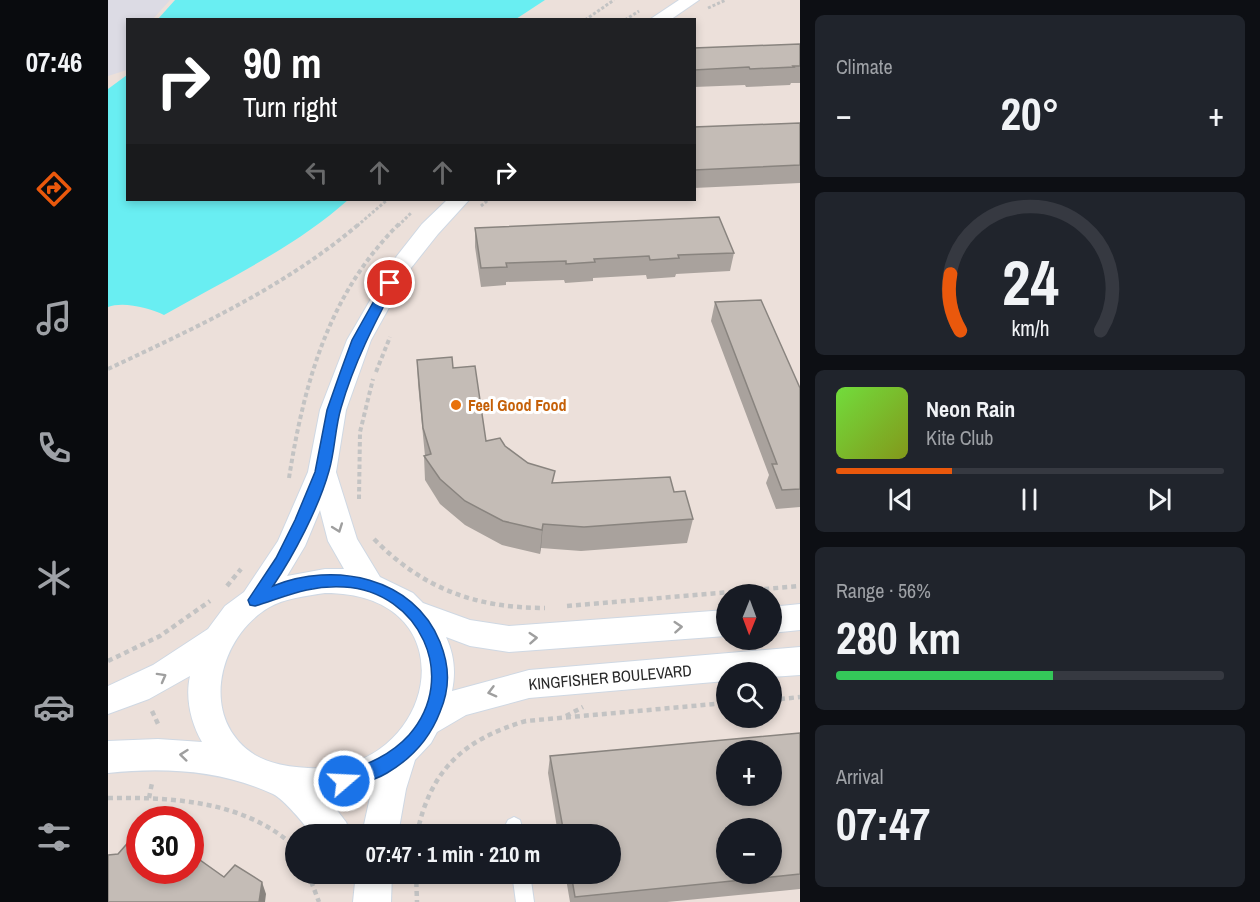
<!DOCTYPE html>
<meta charset="utf-8">
<style>
:root{--surface:#171b24;--page:#20242c;--text:#f1f3f6;--muted:#9ea1a6;--line:#363941;--accent:#ea580c}
body{margin:0;font-family:"Archivo Narrow",sans-serif;background:var(--page);color:var(--text);height:100vh;display:flex;flex-direction:column;font-size:22px;white-space:nowrap}
*{box-sizing:border-box;margin:0}
p{font-size:20px;color:var(--muted)}
.icon{flex:none;width:33px;height:33px;fill:none;stroke:currentColor;stroke-width:2;stroke-linecap:round;stroke-linejoin:round}
.map{position:relative;flex:1;overflow:hidden}
.drawer{display:flex;flex-direction:column;gap:15px;padding:15px;background:#0d0f14;width:460px}
.drawer>*{flex:none}
.hud{position:absolute;left:18px;top:18px;width:570px;height:183px;border-radius:0px;box-shadow:0 3px 9px #0003;background:#202124;color:#fff;overflow:hidden}
.needle{width:39px;rotate:181deg}
.controls{position:absolute;left:608px;top:584px;display:grid;gap:12px}
.controls a{display:grid;place-items:center;width:66px;height:66px;border-radius:50%;background:var(--surface);box-shadow:0 3px 9px #0003;font-size:30px}
.speed{position:absolute;left:18px;top:806px;display:flex;gap:12px;font-size:30px;font-weight:700;text-align:center}
.speed>*{display:grid;place-content:center;width:78px;height:78px;border-radius:50%;background:var(--surface);box-shadow:0 3px 9px #0003;line-height:1}
.speed .limit{border:9px solid #d22;background:#fff;color:#111}
.pin{position:absolute;display:grid;place-items:center;width:51px;height:51px;color:#fff;margin:-26px;border:3px solid #fff;border-radius:50%;box-shadow:0 2px 6px #0007}
.me{position:absolute;width:66px;margin:-33px;rotate:71deg;stroke-linejoin:round;filter:drop-shadow(0 0 4px #0008)}
.turn{display:flex;align-items:center;gap:21px;height:126px;padding:0 18px;font-size:27px}
.turn .icon{width:78px;height:78px;stroke-width:2.5}
.turn b{display:block;font-size:42px;line-height:51px}
.lanes{display:flex;align-items:center;height:57px;padding:0 18px;background:#0003;justify-content:center;gap:30px;direction:ltr}
.lanes .off{opacity:.35}
.big{font-size:45px;font-weight:700;line-height:1.1}
.drawer .tile{flex:1;display:flex;flex-direction:column;justify-content:center;gap:9px;min-width:0;padding:0 21px;border-radius:9px;background:var(--page)}
.drawer .dial{align-items:center;gap:0}
.dial svg{height:156px;overflow:visible;fill:none;stroke:var(--line);stroke-width:7;stroke-linecap:round;text-anchor:middle}
.dial text{fill:var(--text);stroke:none}
.song{display:flex;align-items:center;gap:18px}
.cover{width:72px;height:72px;border-radius:9px;background:linear-gradient(135deg,hsl(100 70% 55%),hsl(70 70% 35%))}
.played{height:6px;border-radius:3px;background:linear-gradient(90deg,var(--accent) 30%,var(--line) 30%)}
.keys{display:flex;justify-content:space-around;direction:ltr}
.heat{display:flex;justify-content:space-between;align-items:center;font-size:33px;direction:ltr}
.charge{height:9px;border-radius:4px;background:linear-gradient(90deg,#34c759 56%,var(--line) 0)}
.trip{position:absolute;left:177px;top:824px;width:336px;height:60px;border-radius:30px;background:var(--surface);box-shadow:0 3px 9px #0003;font-weight:700;line-height:60px;text-align:center}
main{display:flex;flex:1;min-height:0}
.menu{display:flex;flex-direction:column;width:108px;justify-content:space-around;align-items:center;background:#090b0e;color:var(--muted)}
.menu .icon{width:42px;height:42px}
.menu .selected{color:var(--accent)}
.menu b{font-size:27px;color:var(--text)}
.map>svg:first-child{display:block}
.industrial{fill:#dcdbe4}
.water{fill:#69eef2}
.lines{fill:none;stroke-linecap:round;stroke-linejoin:round}
.lane-casing{stroke:#cfd8e3;stroke-width:2}
.street-casing{stroke:#cfd8e3;stroke-width:2}
.path-far2{stroke:#c3c3c3;stroke-width:3;stroke-dasharray:3 2;stroke-linecap:butt}
.path-far1{stroke:#c3c3c3;stroke-width:4;stroke-dasharray:4.5 3;stroke-linecap:butt}
.path{stroke:#c3c3c3;stroke-width:4.5;stroke-dasharray:5 4;stroke-linecap:butt}
.lane{fill:#fff;fill-rule:evenodd}
.street{fill:#fff;fill-rule:evenodd}
.wall{fill:#a9a29d}
.shaded-wall{fill:#89847f}
.building{fill:#c4bcb6;stroke:#89847f;stroke-width:1.5;fill-rule:evenodd}
.oneway{stroke:#9f9f9f}
.route{fill:#1a73e8;stroke:#114b97;stroke-width:1.5}
.food-dot{fill:#e8710a;stroke:#fff;stroke-width:2}
.labels{text-anchor:middle;dominant-baseline:central;stroke-width:6;stroke-linejoin:round;paint-order:stroke}
.food-label{font-size:16px;font-weight:bold;fill:#c56008;stroke:#fff;text-anchor:start}
.street-label{font-size:16px;fill:#292929;stroke:#fff}
</style>
<main>
<nav class="menu">
<b>07:46</b>
<svg class="icon selected" aria-label="directions" viewBox="0 0 24 24"><path d="M12 3l9 9-9 9-9-9zM9 14v-3h6M13 9l2 2-2 2"/></svg>
<svg class="icon" aria-label="music" viewBox="0 0 24 24"><path d="M9 18V5l10-2v13"/><circle cx="6" cy="18" r="3"/><circle cx="16" cy="16" r="3"/></svg>
<svg class="icon" aria-label="phone" viewBox="0 0 24 24"><path d="M5 4h4l2 5-3 2q2 4 5 5l2-3 5 2v4C11 20 4 13 5 4z"/></svg>
<svg class="icon" aria-label="climate" viewBox="0 0 24 24"><path d="M12 3v18M4 7l16 10M4 17L20 7"/></svg>
<svg class="icon" aria-label="car" viewBox="0 0 24 24"><path d="M5 17H2v-5l4-1 3-4h7l3 4 3 1v5h-3M9 17h6M6 11h13"/><circle cx="7" cy="17" r="2"/><circle cx="17" cy="17" r="2"/></svg>
<svg class="icon" aria-label="filters" viewBox="0 0 24 24"><path d="M4 7h16M4 17h16"/><circle cx="9" cy="7" r="2"/><circle cx="15" cy="17" r="2"/></svg>
</nav>
<div class="map">
<svg width="692" height="902" viewBox="0 0 692 902">
<rect width="100%" height="100%" fill="#ece0da"/>
<polygon class="industrial" points="0,0 62,0 45,19 20,20 19,70 0,76"/>
<g class="water">
<polygon points="67,0 437,0 408,19 50,19"/>
<path d="M19 75 20 200H240C186 248 119 279 56 315 42 308 15 301 0 307V89Z"/>
</g>
<g class="lines">
<defs>
<g id="lane">
<polygon points="406,817 412,820 416,834 398,834 397,826 400,820"/>
<polygon points="404,873 422,873 426,902 408,902"/>
</g>
<g id="street">
<polygon points="571,0 591,0 562,20 541,20"/>
<path d="M339 200H361L330 234 303 268 263 340 238 410 228 472 249 539 272 577 305 593 315 603 362 620 401 626 618 610V636L401 652 362 646 338 637C346 654 348 672 344 691L421 670 692 647V675L663 677V672H618V681L421 698 358 715 329 732 323 743 307 760 298 789 290 834H254L264 788 221 800 238 822 243 834H204C195 823 177 800 165 794 113 770 56 767 0 773V741L50 739 94 742C83 723 77 698 82 676L41 699 0 714V686L45 665 100 629 117 606 136 592 170 541 200 472 212 410 239 340 285 261 314 224ZM212 510 220 541 236 569H217L179 576 197 546ZM217 593C367 593 328 777 200 768 182 767 162 764 147 755 91 720 109 639 160 608 177 598 198 596 217 593Z"/>
<polygon points="692,604 692,630 663,633 663,607"/>
<polygon points="248,873 284,873 283,902 245,902"/>
</g>
</defs>
<use href="#lane" class="lane-casing"/>
<use href="#street" class="street-casing"/>
<g class="path-far2">
<polyline points="600,8 618,0"/>
<polyline points="477,20 506,0"/>
<polyline points="517,20 531,11"/>
<polyline points="373,206 380,200"/>
<polyline points="249,226 279,200"/>
<polyline points="290,226 303,213"/>
</g>
<g class="path-far1">
<path d="M0 369C87 328 177 287 251 224"/>
<polyline points="268,372 282,337"/>
<path d="M181 478C196 383 221 293 291 224"/>
<polyline points="251,499 252,432 265,379"/>
</g>
<g class="path">
<path d="M266 539C315 589 368 608 437 608"/>
<polyline points="119,586 133,569"/>
<polyline points="459,606 692,586"/>
<polyline points="0,661 52,636 102,601"/>
<polyline points="663,700 692,697"/>
<polyline points="44,711 51,726"/>
<polyline points="458,716 475,707"/>
<path d="M0 798C66 797 138 801 188 848"/>
<polyline points="41,798 44,783"/>
<path d="M309 834C322 770 356 739 418 721L618 703"/>
<polyline points="200,873 211,902"/>
<polyline points="308,873 309,902"/>
</g>
<use href="#lane" class="lane"/>
<use href="#street" class="street"/>
</g>
<g class="wall">
<polygon points="692,44 692,83 683,83 682,85 638,87 637,85 586,87 586,48"/>
<polygon points="692,123 692,183 586,188 586,127"/>
<polygon points="367,228 626,253 622,271 568,274 567,277 539,279 538,275 485,278 485,281 457,283 456,280 398,282 398,285 373,287 367,247"/>
<polygon points="607,302 692,388 692,507 668,509 658,483 661,475 603,321"/>
<polygon points="309,360 345,368 378,441 397,446 446,483 566,492 585,519 579,543 473,551 433,548 432,554 394,545 357,525 332,504 317,480 316,456 317,456 310,384"/>
<polygon points="692,733 692,889 559,902 462,902 457,873 502,873 502,834 450,834 440,773 442,756"/>
</g>
<g class="shaded-wall">
<polygon points="435,524 433,548 432,554 434,530"/>
<polygon points="154,882 158,894 157,902 151,902"/>
</g>
<g class="building">
<polygon points="692,44 692,66 685,66 686,67 642,69 641,67 586,70 586,48"/>
<polygon points="692,123 692,165 586,170 586,127"/>
<polygon points="611,217 626,253 570,255 571,258 542,260 541,256 486,259 487,262 458,264 458,261 398,263 399,267 373,268 367,228"/>
<polygon points="653,300 692,388 692,489 674,490 664,464 669,464 607,302"/>
<polygon points="344,357 345,368 367,366 378,441 392,438 397,446 420,463 447,471 444,483 562,477 566,492 577,491 585,519 476,527 435,524 434,530 395,521 357,501 332,479 316,456 323,454 315,428 309,360"/>
<path d="M692 733V874L467 897 463 873H502V834H456L442 756ZM618 750H663V795H618ZM618 828H663V873H618Z"/>
<polygon points="24,838 32,843 32,870 82,870 82,853 116,877 127,865 154,882 151,902 0,902 0,855 10,854"/>
</g>
<defs><path id="oneway-chevron" d="M-2-3.5L2.5 0L-2 3.5" fill="none" stroke-width="1.6" stroke-linecap="round" stroke-linejoin="round" transform="scale(1.5)"/></defs>
<g class="oneway">
<use href="#oneway-chevron" transform="translate(230 528) rotate(70)"/>
<use href="#oneway-chevron" transform="translate(570 627) rotate(-4)"/>
<use href="#oneway-chevron" transform="translate(425 638) rotate(-4)"/>
<use href="#oneway-chevron" transform="translate(54 677) rotate(-29)"/>
<use href="#oneway-chevron" transform="translate(384 692) rotate(165)"/>
<use href="#oneway-chevron" transform="translate(76 755) rotate(-174)"/>
</g>
<path class="route" d="M282 279 288 283C266 324 246 363 233 408 227 428 227 451 221 471 211 507 186 555 165 586 226 561 306 577 332 642 342 667 342 688 332 712 322 738 303 759 279 773 266 781 250 784 236 789L230 787 228 781 230 775C257 765 281 757 301 735 352 677 311 591 236 587 201 585 179 596 147 606L142 605 140 600 168 558 187 520 207 472 219 410 232 373 244 340 276 283Z"/>
<circle class="food-dot" cx="348" cy="405" r="6"/>
<g class="labels">
<g class="food-label">
<text x="360" y="405">Feel Good Food</text>
</g>
<g class="street-label">
<text transform="translate(502 677) rotate(-5)">KINGFISHER BOULEVARD</text>
</g>
</g>
</svg>
<div class="controls">
<a><svg class="needle" viewBox="-14 -14 28 28"><path d="M0-13l5 13h-10z" fill="#e53935"/><path d="M0 13l5-13h-10z" fill="#9ea1a6"/></svg></a>
<a><svg class="icon" aria-label="search" viewBox="0 0 24 24"><circle cx="10" cy="10" r="6"/><path d="M15 15l6 6"/></svg></a>
<a>+</a>
<a>−</a>
</div>
<div class="speed"><div class="limit">30</div></div>
<div class="pin" style="left:282px;top:283px;background:#d93025"><svg class="icon" aria-label="arrive" viewBox="0 0 24 24"><path d="M6 21V4h12l-3 4 3 4H6"/></svg></div>
<svg class="me" style="left:236px;top:781px" viewBox="-20 -20 40 40"><circle r="17" fill="#1a73e8" stroke="#fff" stroke-width="3"/><path d="M0-11L8 9 0 5-8 9z" fill="#fff"/></svg>
<div class="trip">07:47 · 1 min · 210 m</div>
<div class="hud">
<div class="turn"><svg class="icon" aria-label="right" viewBox="0 0 24 24"><path d="M7 20v-9h11M14 6l5 5-5 5"/></svg><div><b>90 m</b>Turn right</div></div>
<div class="lanes"><svg class="icon off" aria-label="left" viewBox="0 0 24 24"><path d="M17 20v-9H6M10 6l-5 5 5 5"/></svg><svg class="icon off" aria-label="ahead" viewBox="0 0 24 24"><path d="M12 20V5M6 11l6-6 6 6"/></svg><svg class="icon off" aria-label="ahead" viewBox="0 0 24 24"><path d="M12 20V5M6 11l6-6 6 6"/></svg><svg class="icon" aria-label="right" viewBox="0 0 24 24"><path d="M7 20v-9h11M14 6l5 5-5 5"/></svg></div>
</div>
</div>
<section class="drawer">
<div class="tile"><p>Climate</p>
<div class="heat"><a>−</a><b class="big">20°</b><a>+</a></div>
</div>
<div class="tile dial"><svg viewBox="0 0 100 80">
<path d="M14 69A42 42 0 1 1 86 69"/>
<path d="M14 69A42 42 0 0 1 9 40" stroke="#ea580c"/>
<text x="50" y="56" font-size="32" font-weight="700">24</text>
<text x="50" y="72" font-size="11">km/h</text>
</svg></div>
<div class="tile">
<div class="song"><i class="cover"></i><div><b>Neon Rain</b><p>Kite Club</p></div></div>
<div class="played"></div>
<div class="keys"><svg class="icon" aria-label="previous" viewBox="0 0 24 24"><path d="M18 5L8 12l10 7zM5 5v14"/></svg><svg class="icon" aria-label="pause" viewBox="0 0 24 24"><path d="M8 5v14M16 5v14"/></svg><svg class="icon" aria-label="next" viewBox="0 0 24 24"><path d="M6 5l10 7-10 7zM19 5v14"/></svg></div>
</div>
<div class="tile"><p>Range · 56%</p><b class="big">280 km</b><div class="charge"></div></div>
<div class="tile"><p>Arrival</p><b class="big">07:47</b></div>
</section>
</main>
